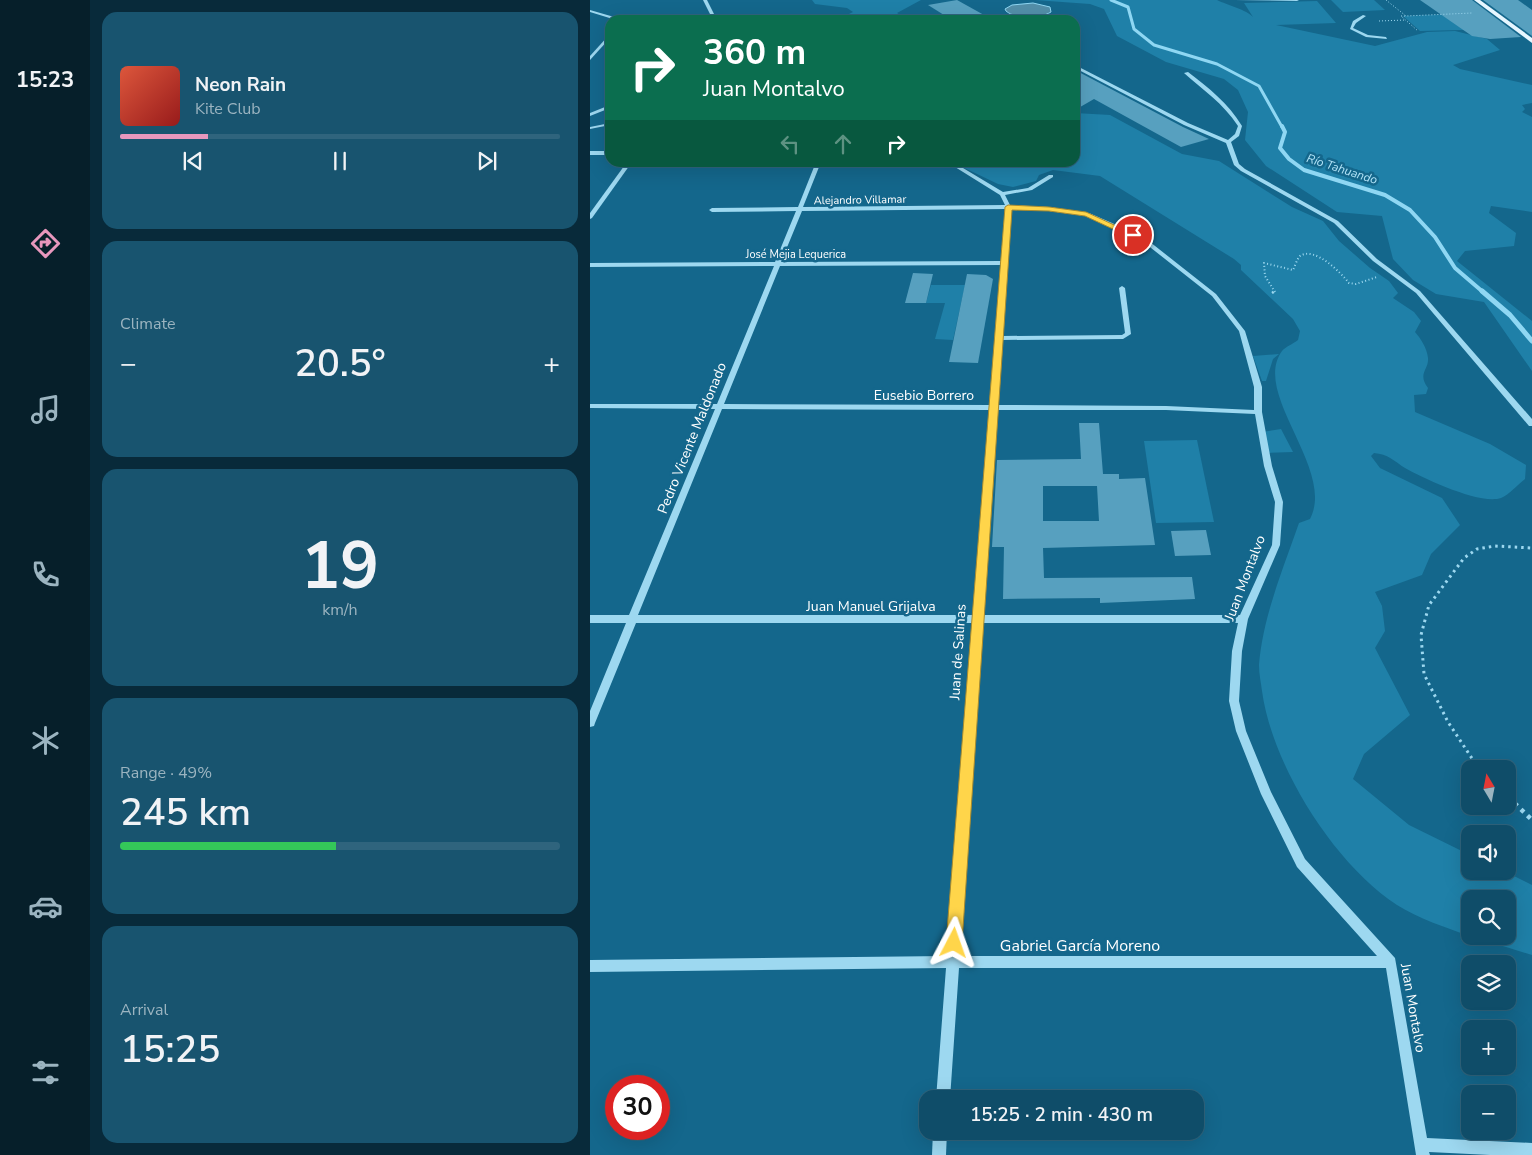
<!DOCTYPE html>
<meta charset="utf-8">
<style>
:root{--surface:#0f4d69;--page:#18546f;--text:#f1f3f6;--muted:#9bb4c0;--line:#2f647d;--accent:#e797bd}
body{margin:0;font-family:"Nunito Sans",sans-serif;background:var(--page);color:var(--text);height:100vh;display:flex;flex-direction:column;font-size:19px;white-space:nowrap}
*{box-sizing:border-box;margin:0}
p{font-size:16px;color:var(--muted)}
.icon{flex:none;width:28px;height:28px;fill:none;stroke:currentColor;stroke-width:2;stroke-linecap:round;stroke-linejoin:round}
.map{position:relative;flex:1;overflow:hidden}
.details{display:flex;flex-direction:column;gap:12px;padding:12px;background:#082a3a;width:500px}
.details>*{flex:none}
.top-card{position:absolute;left:15px;top:15px;width:475px;height:152px;border-radius:15px;box-shadow:0 5px 20px #0002,0 0 0 1px var(--line);background:#0b6e4f;color:#fff;overflow:hidden}
.needle{width:32px;rotate:350deg}
.buttons{position:absolute;left:871px;top:760px;display:grid;gap:10px}
.buttons a{display:grid;place-items:center;width:55px;height:55px;border-radius:10px;background:var(--surface);box-shadow:0 5px 20px #0002,0 0 0 1px var(--line);font-size:25px}
.speed{position:absolute;left:15px;top:1075px;display:flex;gap:10px;font-size:25px;font-weight:700;text-align:center}
.speed>*{display:grid;place-content:center;width:65px;height:65px;border-radius:50%;background:var(--surface);box-shadow:0 5px 20px #0002,0 0 0 1px var(--line);line-height:1}
.speed .limit{border:8px solid #d22;background:#fff;color:#111}
.pin{position:absolute;display:grid;place-items:center;width:42px;height:42px;color:#fff;margin:-21px;border:2px solid #fff;border-radius:50%;box-shadow:0 1px 5px #0007}
.me{position:absolute;width:55px;margin:-28px;rotate:4deg;stroke-linejoin:round;filter:drop-shadow(0 0 4px #0008)}
.turn{display:flex;align-items:center;gap:18px;height:105px;padding:0 15px;font-size:22px}
.turn .icon{width:65px;height:65px;stroke-width:2.5}
.turn b{display:block;font-size:35px;line-height:42px}
.lanes{display:flex;align-items:center;height:48px;padding:0 15px;background:#0003;justify-content:center;gap:25px;direction:ltr}
.lanes .off{opacity:.35}
.big{font-size:38px;font-weight:600;line-height:1.1}
.details .tile{flex:1;display:flex;flex-direction:column;justify-content:center;gap:8px;min-width:0;padding:0 18px;border-radius:15px;background:var(--page)}
.details .dial{align-items:center;gap:0}
.dial b{font-size:65px;line-height:1}
.song{display:flex;align-items:center;gap:15px}
.cover{width:60px;height:60px;border-radius:8px;background:linear-gradient(135deg,hsl(10 70% 55%),hsl(0 70% 35%))}
.played{height:5px;border-radius:2px;background:linear-gradient(90deg,var(--accent) 20%,var(--line) 20%)}
.keys{display:flex;justify-content:space-around;direction:ltr}
.heat{display:flex;justify-content:space-between;align-items:center;font-size:28px;direction:ltr}
.charge{height:8px;border-radius:4px;background:linear-gradient(90deg,#34c759 49%,var(--line) 0)}
.trip{position:absolute;left:329px;top:1090px;width:285px;height:50px;border-radius:15px;background:var(--surface);box-shadow:0 5px 20px #0002,0 0 0 1px var(--line);font-weight:600;line-height:50px;text-align:center}
main{display:flex;flex:1;min-height:0}
.menu{display:flex;flex-direction:column;width:90px;justify-content:space-around;align-items:center;background:#061f2a;color:var(--muted)}
.menu .icon{width:35px;height:35px}
.menu .current{color:var(--accent)}
.menu b{font-size:22px;color:var(--text)}
.map>svg:first-child{display:block}
.green{fill:#1f80a8}
.water{fill:#538fa9;stroke:#8fd7f3}
.lines{fill:none;stroke-linecap:round;stroke-linejoin:round}
.stream-far2{stroke:#8fd7f3;stroke-width:3}
.stream-far1{stroke:#8fd7f3;stroke-width:4}
.stream{stroke:#8fd7f3;stroke-width:5}
.building{fill:#57a0bf;fill-rule:evenodd}
.path-far4{stroke:#9dd8f0;stroke-width:1;stroke-dasharray:1 2;stroke-linecap:butt}
.path-far3{stroke:#9dd8f0;stroke-width:2;stroke-dasharray:1 2.5;stroke-linecap:butt}
.path-far2{stroke:#9dd8f0;stroke-width:2.5;stroke-dasharray:2 3;stroke-linecap:butt}
.path-far1{stroke:#9dd8f0;stroke-width:3;stroke-dasharray:2.5 4;stroke-linecap:butt}
.path{stroke:#9dd8f0;stroke-width:4.5;stroke-dasharray:4 5;stroke-linecap:butt}
.minor{fill:#9dd8f0;fill-rule:evenodd}
.major{fill:#e6f6ff;fill-rule:evenodd}
.route{fill:#ffd54a;stroke:#a68a30}
.labels{text-anchor:middle;dominant-baseline:central;stroke-width:5;stroke-linejoin:round;paint-order:stroke}
.far-street-label{font-size:11px;fill:#fff;stroke:#14678c}
.far-water-label{font-size:12px;font-style:italic;fill:#b2e4f8;stroke:#14678c}
.street-label{font-size:14px;fill:#fff;stroke:#14678c}
.near-street-label{font-size:16px;fill:#fff;stroke:#14678c}
</style>
<main>
<nav class="menu">
<b>15:23</b>
<svg class="icon current" aria-label="directions" viewBox="0 0 24 24"><path d="M12 3l9 9-9 9-9-9zM9 14v-3h6M13 9l2 2-2 2"/></svg>
<svg class="icon" aria-label="music" viewBox="0 0 24 24"><path d="M9 18V5l10-2v13"/><circle cx="6" cy="18" r="3"/><circle cx="16" cy="16" r="3"/></svg>
<svg class="icon" aria-label="phone" viewBox="0 0 24 24"><path d="M5 4h4l2 5-3 2q2 4 5 5l2-3 5 2v4C11 20 4 13 5 4z"/></svg>
<svg class="icon" aria-label="climate" viewBox="0 0 24 24"><path d="M12 3v18M4 7l16 10M4 17L20 7"/></svg>
<svg class="icon" aria-label="car" viewBox="0 0 24 24"><path d="M5 17H2v-5l4-1 3-4h7l3 4 3 1v5h-3M9 17h6M6 11h13"/><circle cx="7" cy="17" r="2"/><circle cx="17" cy="17" r="2"/></svg>
<svg class="icon" aria-label="filters" viewBox="0 0 24 24"><path d="M4 7h16M4 17h16"/><circle cx="9" cy="7" r="2"/><circle cx="15" cy="17" r="2"/></svg>
</nav>
<section class="details">
<div class="tile">
<div class="song"><i class="cover"></i><div><b>Neon Rain</b><p>Kite Club</p></div></div>
<div class="played"></div>
<div class="keys"><svg class="icon" aria-label="previous" viewBox="0 0 24 24"><path d="M18 5L8 12l10 7zM5 5v14"/></svg><svg class="icon" aria-label="pause" viewBox="0 0 24 24"><path d="M8 5v14M16 5v14"/></svg><svg class="icon" aria-label="next" viewBox="0 0 24 24"><path d="M6 5l10 7-10 7zM19 5v14"/></svg></div>
</div>
<div class="tile"><p>Climate</p>
<div class="heat"><a>−</a><b class="big">20.5°</b><a>+</a></div>
</div>
<div class="tile dial"><b>19</b><p>km/h</p></div>
<div class="tile"><p>Range · 49%</p><b class="big">245 km</b><div class="charge"></div></div>
<div class="tile"><p>Arrival</p><b class="big">15:25</b></div>
</section>
<div class="map">
<svg width="942" height="1155" viewBox="0 0 942 1155">
<rect width="100%" height="100%" fill="#14678c"/>
<g class="green">
<polygon points="222,0 331,0 307,13 318,20 247,20 263,12 257,8 225,4"/>
<path d="M445 0H627C637 5 657 10 663 17L654 3 727 1 746 23 686 25 785 46 837 32 865 31 897 39 910 50 863 65 870 69 942 85V103L932 105 935 109 932 112 942 117V212L901 206 899 213 926 233 924 246 875 251 867 261 942 321V371L894 302 846 294 823 280 803 259 792 216 747 212 676 166 655 140 658 112 648 90 634 79 576 62 527 36 514 9 500 4Z"/>
<polygon points="741,0 784,0 795,10 753,12"/>
<polygon points="889,13 910,29 830,31 813,16"/>
<path d="M485 113 520 115 592 154 629 161 702 207 733 221 749 241 780 268 799 281 808 293 803 298 824 312 831 321 825 332C831 339 837 348 838 358 839 370 827 373 838 388L836 394 824 395 825 412 900 444 936 465 935 479C928 484 919 495 911 498 890 505 835 479 815 468 804 461 798 454 784 453L781 456 790 468 852 498 870 525 841 554 832 575 785 592 792 606 795 631 785 648 820 715 774 754 763 779 819 825 880 855V871H914L942 885V955L881 936H918V899H880V936C856 928 828 918 807 905 744 864 682 765 672 691 671 683 669 674 669 665 673 616 693 569 709 523L720 519C746 469 661 394 692 351 695 347 703 344 708 340L710 331 703 319 651 270V265L644 259 510 176 463 170 449 175 446 181 423 187 408 184 364 163 485 162Z"/>
<polygon points="341,285 375,285 363,340 345,339 355,303 336,303"/>
<polygon points="689,354 683,359 676,381 672,381 663,356"/>
<polygon points="691,429 703,452 676,453 672,432"/>
<polygon points="607,440 624,522 566,523 554,441"/>
</g>
<path class="water" d="M443 3 460 7 461 12C449 19 427 20 416 11L415 9 422 5Z"/>
<g class="lines">
<polyline class="stream-far2" points="521,0 538,7 544,29 564,45 627,64 669,86 692,127"/>
<polyline class="stream-far1" points="692,126 695,132 690,148 699,159 714,170 795,195 820,210 845,237 865,268 893,292"/>
<polyline class="stream" points="892,291 920,315 942,341"/>
</g>
<g class="building">
<polygon points="367,0 403,20 362,20 338,5"/>
<polygon points="830,0 882,0 931,37 900,39 882,36"/>
<polygon points="893,0 928,0 942,10 942,36"/>
<polygon points="485,70 593,127 619,139 591,147 504,99 485,110"/>
<polygon points="323,273 343,274 336,303 315,303"/>
<polygon points="377,274 396,275 403,279 388,363 359,362"/>
<path d="M489 423H509L513 474H529V479L555 478 565 545 453 548 454 578 602 577 605 599 510 603V598L413 599 414 547H402L407 460 491 459ZM453 486H507L509 521H453Z"/>
<polygon points="616,530 621,555 585,556 581,531"/>
</g>
<g class="lines">
<g class="path-far4">
<polyline points="796,0 816,16 882,13"/>
<polyline points="815,16 811,16 828,31"/>
<polyline points="789,21 816,20"/>
</g>
<path class="path-far3" d="M685 292 675 276 674 263 703 270C705 266 707 259 710 256 725 246 751 273 759 283L766 284 787 277"/>
<polyline class="path-far2" points="682,293 685,291"/>
<polyline class="path-far1" points="889,769 858,722 834,674 831,635 839,605 874,558 887,549 905,546 942,548"/>
<polyline class="path" points="918,797 942,820"/>
<g class="minor">
<polygon points="113,0 117,0 127,20 123,20"/>
<polygon points="645,0 709,0 707,1"/>
<polygon points="0,10 31,19 32,20 26,20 0,12"/>
<polygon points="773,15 776,16 766,23 763,28 778,35 796,37 797,39 776,37 760,29 763,21"/>
<polygon points="19,35 20,35 20,38 0,60 0,56"/>
<path d="M485 65 598 123 638 140 645 134 648 126C633 103 613 90 594 73L598 72C619 88 638 103 652 126L649 136 641 142 649 164 655 169 748 221 787 259 830 291 942 419V426H939L826 293 783 261 744 223 651 171 644 165 636 143 594 125 485 68Z"/>
<polygon points="20,105 20,108 0,116 0,113"/>
<polygon points="20,123 20,125 0,129 0,127"/>
<rect x="0" y="151" width="20" height="4"/>
<polygon points="37,162 42,162 2,218 0,219 0,213"/>
<path d="M226 162H231L213 207 415 205 410 195 357 162H363L413 192 438 188 459 175H463V177L442 190 415 195 420 205 459 207 499 213 529 226 560 242 626 294 655 331 672 387V412L682 466 693 502 690 545 658 619 652 651 649 701 656 731 681 792 715 859 805 958 837 1138 942 1143V1155H900L839 1152 840 1155H826L796 968H369L360 1099H346L356 968 0 972V960L357 956 383 623H46L5 723 4 726 0 727V711L36 623H0V615H39L125 409 0 408V404H127L184 266 0 267V263L185 262 206 211 122 212 119 210 122 208 208 207ZM415 209 411 261 191 262 212 211ZM421 209 459 211 496 216 525 228 556 244 622 296 649 331 664 387V410L576 406 407 405 412 340 533 339 541 334 535 288 532 286 529 288 535 333 532 335 412 336ZM411 265 405 336 404 338 405 339 400 405 134 404 190 266ZM132 409 400 410 384 615H48ZM407 410H576L665 414 674 466 685 502 682 545 650 615H393ZM392 623H648L642 651 639 701 646 731 671 794 707 867 787 956H369Z"/>
<polygon points="343,1131 357,1131 356,1155 342,1155"/>
</g>
<polygon class="major" points="884,0 890,0 942,38 942,43"/>
</g>
<polygon class="route" points="418,205 459,207 496,212 546,235 540,237 495,216 459,211 422,210 372,943 369,949 364,951 358,949 356,943 415,207"/>
<g class="labels">
<g class="far-street-label">
<text transform="translate(270 200) rotate(-1)">Alejandro Villamar</text>
<text x="206" y="254">José Mejia Lequerica</text>
</g>
<g class="far-water-label">
<text transform="translate(752 169) rotate(18)">Río Tahuando</text>
</g>
<g class="street-label">
<text x="334" y="395">Eusebio Borrero</text>
<text transform="translate(102 438) rotate(-68)">Pedro Vicente Maldonado</text>
<text transform="translate(655 578) rotate(-69)">Juan Montalvo</text>
<text x="281" y="606">Juan Manuel Grijalva</text>
<text transform="translate(368 652) rotate(-86)">Juan de Salinas</text>
<text transform="translate(823 1008) rotate(80)">Juan Montalvo</text>
</g>
<g class="near-street-label">
<text x="490" y="946">Gabriel García Moreno</text>
</g>
</g>
</svg>
<div class="buttons">
<a><svg class="needle" viewBox="-14 -14 28 28"><path d="M0-13l5 13h-10z" fill="#e53935"/><path d="M0 13l5-13h-10z" fill="#9bb4c0"/></svg></a>
<a><svg class="icon" aria-label="sound" viewBox="0 0 24 24"><path d="M4 9h4l5-4v14l-5-4H4zM17 9q2 3 0 6"/></svg></a>
<a><svg class="icon" aria-label="search" viewBox="0 0 24 24"><circle cx="10" cy="10" r="6"/><path d="M15 15l6 6"/></svg></a>
<a><svg class="icon" aria-label="layers" viewBox="0 0 24 24"><path d="M12 4l9 5-9 5-9-5zM3 14l9 5 9-5"/></svg></a>
<a>+</a>
<a>−</a>
</div>
<div class="speed"><div class="limit">30</div></div>
<div class="pin" style="left:543px;top:235px;background:#d93025"><svg class="icon" aria-label="arrive" viewBox="0 0 24 24"><path d="M6 21V4h12l-3 4 3 4H6"/></svg></div>
<svg class="me" style="left:364px;top:943px" viewBox="-20 -20 40 40"><path d="M0-17L14 15 0 8-14 15z" fill="#ffd54a" stroke="#fff" stroke-width="4"/></svg>
<div class="trip">15:25 · 2 min · 430 m</div>
<div class="top-card">
<div class="turn"><svg class="icon" aria-label="right" viewBox="0 0 24 24"><path d="M7 20v-9h11M14 6l5 5-5 5"/></svg><div><b>360 m</b>Juan Montalvo</div></div>
<div class="lanes"><svg class="icon off" aria-label="left" viewBox="0 0 24 24"><path d="M17 20v-9H6M10 6l-5 5 5 5"/></svg><svg class="icon off" aria-label="ahead" viewBox="0 0 24 24"><path d="M12 20V5M6 11l6-6 6 6"/></svg><svg class="icon" aria-label="right" viewBox="0 0 24 24"><path d="M7 20v-9h11M14 6l5 5-5 5"/></svg></div>
</div>
</div>
</main>
